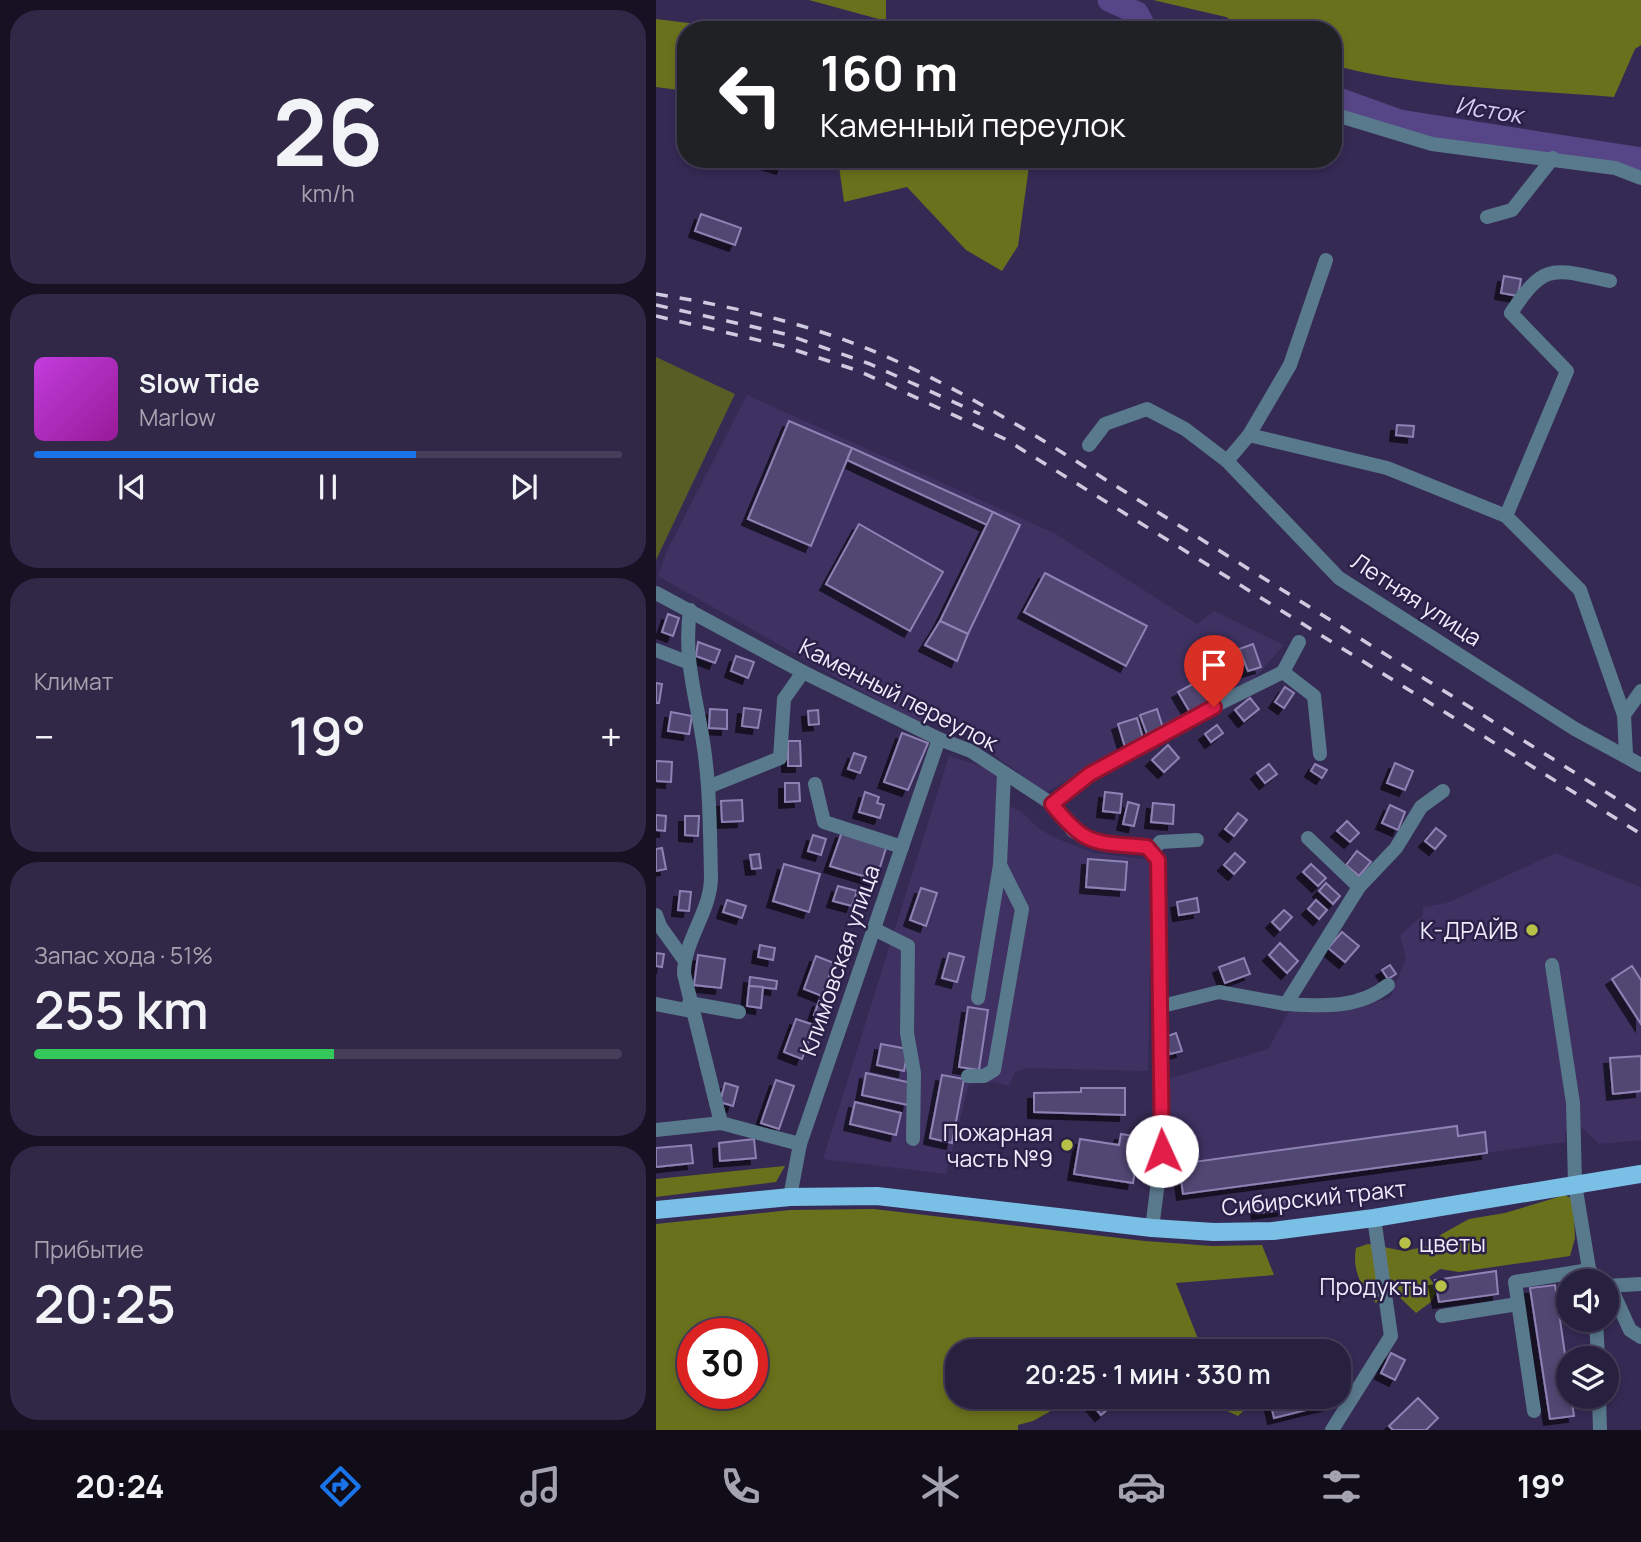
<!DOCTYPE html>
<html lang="ru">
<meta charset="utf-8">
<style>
:root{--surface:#28203f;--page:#302846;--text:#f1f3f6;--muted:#a5a3b0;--line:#443e59;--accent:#1a73e8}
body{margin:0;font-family:Manrope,sans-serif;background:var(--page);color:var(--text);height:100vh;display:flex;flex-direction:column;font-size:26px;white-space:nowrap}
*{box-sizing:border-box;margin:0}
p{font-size:23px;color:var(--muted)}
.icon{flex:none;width:38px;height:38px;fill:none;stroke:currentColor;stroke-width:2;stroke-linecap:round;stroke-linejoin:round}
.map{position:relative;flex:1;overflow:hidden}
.side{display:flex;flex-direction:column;gap:10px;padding:10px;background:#161223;width:656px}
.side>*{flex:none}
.guide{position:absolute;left:21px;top:21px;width:665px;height:147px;border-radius:28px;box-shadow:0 4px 10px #0003,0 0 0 2px var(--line);background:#202124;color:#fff;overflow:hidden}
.buttons{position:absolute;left:900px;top:1269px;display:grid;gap:14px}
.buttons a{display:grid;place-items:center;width:63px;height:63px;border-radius:50%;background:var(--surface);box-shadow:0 4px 10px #0003,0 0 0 2px var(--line);font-size:35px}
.speed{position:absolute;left:21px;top:1318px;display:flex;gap:14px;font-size:35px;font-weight:700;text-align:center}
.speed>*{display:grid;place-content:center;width:91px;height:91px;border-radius:50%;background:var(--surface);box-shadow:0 4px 10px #0003,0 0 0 2px var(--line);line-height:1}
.speed .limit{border:10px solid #d22;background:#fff;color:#111}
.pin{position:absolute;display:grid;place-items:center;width:60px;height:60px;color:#fff;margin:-72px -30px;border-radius:50% 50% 50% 0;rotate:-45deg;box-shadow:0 0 7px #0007}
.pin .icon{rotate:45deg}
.me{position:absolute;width:77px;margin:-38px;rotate:358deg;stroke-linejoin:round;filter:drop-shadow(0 0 5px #0008)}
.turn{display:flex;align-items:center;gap:24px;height:147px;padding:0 28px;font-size:32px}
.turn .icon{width:91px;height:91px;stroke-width:2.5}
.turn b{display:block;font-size:49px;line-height:60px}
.big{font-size:52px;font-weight:600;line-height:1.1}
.side .card{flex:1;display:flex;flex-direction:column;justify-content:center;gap:10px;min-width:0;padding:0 24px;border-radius:28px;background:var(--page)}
.side .dial{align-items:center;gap:0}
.dial b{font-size:91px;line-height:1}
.song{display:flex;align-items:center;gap:21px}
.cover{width:84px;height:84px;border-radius:10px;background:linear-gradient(135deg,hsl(290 70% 55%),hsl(300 70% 35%))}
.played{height:7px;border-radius:4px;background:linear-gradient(90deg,var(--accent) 65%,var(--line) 65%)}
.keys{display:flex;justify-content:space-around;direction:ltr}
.heat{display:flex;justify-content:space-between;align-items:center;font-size:38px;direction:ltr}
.charge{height:10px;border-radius:5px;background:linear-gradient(90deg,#34c759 51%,var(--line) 0)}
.trip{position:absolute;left:289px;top:1339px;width:406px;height:70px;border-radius:28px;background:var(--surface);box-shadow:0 4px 10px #0003,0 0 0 2px var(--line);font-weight:600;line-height:70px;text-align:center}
.tab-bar{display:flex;height:112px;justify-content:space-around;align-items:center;background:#100d19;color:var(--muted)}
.tab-bar .icon{width:49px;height:49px}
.tab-bar .on{color:var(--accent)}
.tab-bar b{font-size:32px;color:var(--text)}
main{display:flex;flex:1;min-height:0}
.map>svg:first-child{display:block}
.built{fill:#3f3263}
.green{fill:#585d26}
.forest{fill:#6a711c;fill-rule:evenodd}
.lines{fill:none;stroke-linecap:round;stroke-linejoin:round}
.river{stroke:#574687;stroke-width:23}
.building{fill:#514673;stroke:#8d82b3;stroke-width:2;filter:url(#shadow)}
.minor{stroke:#59798c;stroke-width:14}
.major{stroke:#7ac0e6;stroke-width:18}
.rail{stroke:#cecadf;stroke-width:3.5;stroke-dasharray:12 12;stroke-linecap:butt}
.route-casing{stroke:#92132f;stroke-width:18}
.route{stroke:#e11d48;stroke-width:12}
.poi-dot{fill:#b7c148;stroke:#2b2048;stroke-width:2.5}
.labels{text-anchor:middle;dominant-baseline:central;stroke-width:5;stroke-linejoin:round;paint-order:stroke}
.street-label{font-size:23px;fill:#eeebfc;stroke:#2b2048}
.poi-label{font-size:23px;fill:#eeebfc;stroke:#2b2048;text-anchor:end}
.water-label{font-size:24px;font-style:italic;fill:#d4cdf4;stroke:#2b2048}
</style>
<main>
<section class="side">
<div class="card dial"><b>26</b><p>km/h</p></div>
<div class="card">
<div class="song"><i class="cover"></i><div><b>Slow Tide</b><p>Marlow</p></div></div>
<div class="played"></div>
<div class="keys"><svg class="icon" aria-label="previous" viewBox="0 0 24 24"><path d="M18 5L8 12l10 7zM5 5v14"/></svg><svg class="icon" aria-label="pause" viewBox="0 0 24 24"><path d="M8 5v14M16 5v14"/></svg><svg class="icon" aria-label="next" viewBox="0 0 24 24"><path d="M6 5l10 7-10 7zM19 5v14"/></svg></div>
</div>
<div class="card"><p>Климат</p>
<div class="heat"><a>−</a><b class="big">19°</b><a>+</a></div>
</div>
<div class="card"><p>Запас хода · 51%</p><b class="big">255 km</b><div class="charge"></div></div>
<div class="card"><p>Прибытие</p><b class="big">20:25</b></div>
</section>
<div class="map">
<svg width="985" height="1430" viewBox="0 0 985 1430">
<defs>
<filter id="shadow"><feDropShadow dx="-6" dy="6" stdDeviation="0" flood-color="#0009"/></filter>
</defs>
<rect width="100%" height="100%" fill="#352a54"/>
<g class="built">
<polygon points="91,395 398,533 541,624 558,611 628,645 596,681 390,792 291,722 271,712 265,725 2,576 12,549"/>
<polygon points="293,756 337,770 351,782 353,806 366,812 382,828 399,838 438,853 496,860 492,1071 371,1068 359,1072 353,1086 338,1082 313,1084 290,1174 167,1159"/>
<polygon points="900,853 985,887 985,1140 943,1144 926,1128 909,1131 909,1142 527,1194 523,1164 512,1156 512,1079 612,1049 634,1010 693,1009 734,998 750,959 744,935 767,915 767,907 791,903"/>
</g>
<polygon class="green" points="0,357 79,394 0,560"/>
<g class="forest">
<polygon points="153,0 230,0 230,21"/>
<path d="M497 0H985V45L979 49 958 97C866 89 767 89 677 65V30H590L570 17Z"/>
<polygon points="0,19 89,30 30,30 30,91 0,87"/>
<polygon points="182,159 374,159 362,246 346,271 310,250 251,187 188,202"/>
<polygon points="129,1166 120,1182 0,1197 0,1179"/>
<path d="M909 1195 917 1199 919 1238 914 1256 803 1272 784 1269 773 1277 781 1289 775 1302 760 1313 735 1289 720 1303C705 1288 696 1270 700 1248L712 1244 748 1251 773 1246 786 1234 813 1219 849 1213Z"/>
<path d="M218 1209 489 1241 556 1246 606 1245 618 1275 520 1283 546 1349H650L301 1351V1396L420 1397 377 1421 362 1425V1430H0V1224L134 1210ZM37 1334H96V1393H37Z"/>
<polygon points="541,1397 602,1396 602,1397 582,1416"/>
</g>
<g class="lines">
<g class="river">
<polyline points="453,0 481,13 490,30"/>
<polyline points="677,97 744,121 985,159"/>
</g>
</g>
<g class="building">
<polygon points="109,159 129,159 126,168 108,162"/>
<polygon points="45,214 85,228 79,245 39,231"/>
<polygon points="848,276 865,279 862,296 845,293"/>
<polygon points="133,421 196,448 155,546 92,519"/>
<polygon points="741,425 758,426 757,437 740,435"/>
<polygon points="196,448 337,512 331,525 191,460"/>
<polygon points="337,512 364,525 312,634 284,621"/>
<polygon points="203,524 287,572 254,631 170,584"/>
<polygon points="389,573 491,626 470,666 368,612"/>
<polygon points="12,614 23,618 17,636 6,632"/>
<polygon points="284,621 312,634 301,661 269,645"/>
<polygon points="42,642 64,650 59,663 40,656"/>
<polygon points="597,644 605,667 592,671 583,649"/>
<polygon points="80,656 98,662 92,678 75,671"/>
<polygon points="557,673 569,695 535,714 522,692"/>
<polygon points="0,683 6,684 3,703 0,703"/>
<polygon points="629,687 638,693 628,708 619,702"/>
<polygon points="594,698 603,709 588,721 579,710"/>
<polygon points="88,708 105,710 102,728 86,726"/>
<polygon points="54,709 71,710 71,729 53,728"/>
<polygon points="501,709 507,728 491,734 484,715"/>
<polygon points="162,710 163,724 153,725 152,711"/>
<polygon points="15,712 36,716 33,734 12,731"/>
<polygon points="481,718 488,741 469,747 462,724"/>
<polygon points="561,725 567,733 555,742 549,734"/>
<polygon points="246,733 272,743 252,790 228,782"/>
<polygon points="132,741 144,741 145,766 132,766"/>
<polygon points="512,745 523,758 508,772 496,760"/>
<polygon points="198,753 210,757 204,773 192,769"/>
<polygon points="0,761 16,762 15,782 0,781"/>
<polygon points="739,763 757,771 749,790 731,783"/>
<polygon points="613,764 621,774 609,783 601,773"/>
<polygon points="659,764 671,770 666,778 655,771"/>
<polygon points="129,783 143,783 144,801 129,802"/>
<polygon points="209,792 223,797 221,803 228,805 224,818 203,812"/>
<polygon points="449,792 466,794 464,813 447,811"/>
<polygon points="86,800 87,821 66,822 65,801"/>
<polygon points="472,802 483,805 478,826 467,824"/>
<polygon points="497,803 518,805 517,824 495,822"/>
<polygon points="734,805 749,812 742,830 726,823"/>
<polygon points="582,813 591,820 578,836 569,829"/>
<polygon points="0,815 10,816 9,831 0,830"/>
<polygon points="29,816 43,816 42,836 29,835"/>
<polygon points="691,821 703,833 694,842 681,831"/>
<polygon points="780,828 790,836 779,849 769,841"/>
<polygon points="186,832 231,845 220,880 174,866"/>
<polygon points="157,835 170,839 165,855 152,851"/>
<polygon points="6,848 10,869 0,871 0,849"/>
<polygon points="701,851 715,862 703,876 690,865"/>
<polygon points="579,853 589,862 578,874 568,865"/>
<polygon points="103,854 105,868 96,869 94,855"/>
<polygon points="432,859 471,862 469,890 430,887"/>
<polygon points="128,864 164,874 153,912 117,901"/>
<polygon points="655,864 670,878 662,886 647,872"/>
<polygon points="670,883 684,896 677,904 663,891"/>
<polygon points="182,886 201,891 196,906 177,901"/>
<polygon points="265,888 281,893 270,926 254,920"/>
<polygon points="24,891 35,892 33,911 22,910"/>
<polygon points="541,898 543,912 523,915 521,902"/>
<polygon points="71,900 90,906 86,918 67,912"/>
<polygon points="660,900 671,910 663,919 652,909"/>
<polygon points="628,910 636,917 624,930 616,922"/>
<polygon points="686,932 703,946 689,962 672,948"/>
<polygon points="624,943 642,961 631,973 613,955"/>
<polygon points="104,945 119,948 117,960 102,957"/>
<polygon points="0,953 8,954 6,967 0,966"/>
<polygon points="293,953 308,957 301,982 286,978"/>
<polygon points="42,955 69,959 65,988 38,985"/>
<polygon points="160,956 178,963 166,996 148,989"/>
<polygon points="588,958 594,974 569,983 563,967"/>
<polygon points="734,965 740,974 732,979 726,970"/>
<polygon points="976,966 985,980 985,1024 956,979"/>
<polygon points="94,977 121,981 120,989 93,986"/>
<polygon points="93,986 107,987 105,1008 91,1006"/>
<polygon points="163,1001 177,1005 172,1020 158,1015"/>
<polygon points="312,1007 332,1010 323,1070 303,1067"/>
<polygon points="140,1019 158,1025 146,1059 128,1052"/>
<polygon points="520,1033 526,1051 514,1054 509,1037"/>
<polygon points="225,1044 252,1049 248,1071 221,1065"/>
<polygon points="985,1056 985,1091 957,1094 954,1058"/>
<polygon points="210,1073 256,1083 252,1105 206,1095"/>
<polygon points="286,1075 308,1079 296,1143 274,1138"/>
<polygon points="120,1080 138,1086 123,1129 105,1123"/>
<polygon points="69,1083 82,1087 77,1106 64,1102"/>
<polygon points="425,1088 469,1088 469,1115 378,1112 378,1093 425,1092"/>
<polygon points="199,1102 245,1113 240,1135 194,1124"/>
<polygon points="801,1126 802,1136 829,1132 831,1153 527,1194 523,1164"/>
<polygon points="465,1134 485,1137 477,1183 418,1174 424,1139 463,1145"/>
<polygon points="98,1139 100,1158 64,1161 63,1143"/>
<polygon points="35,1145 37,1163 0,1167 0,1148"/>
<polygon points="632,1200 633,1209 602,1213 600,1204"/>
<polygon points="840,1271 842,1294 783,1302 779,1280"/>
<polygon points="899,1285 912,1375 912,1396 915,1396 918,1416 894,1419 874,1288"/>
<polygon points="735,1353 749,1360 739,1380 725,1373"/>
<polygon points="438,1396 467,1396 445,1415 433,1401"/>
<polygon points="613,1396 672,1396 674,1404 618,1418"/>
<polygon points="762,1398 782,1418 770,1430 737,1430 733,1426"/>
</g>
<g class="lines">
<g class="minor">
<polyline points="677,114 776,144 959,168 985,178"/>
<polyline points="831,217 856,210 897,158"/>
<polyline points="593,435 634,365 670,260"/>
<polyline points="433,445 449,424 491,409 529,429 571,461 683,578 919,729 985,765"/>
<polyline points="571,461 593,435 731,468 850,516 924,590 968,715"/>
<path d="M850 516 911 371 855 313C889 261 897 269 954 281"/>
<polyline points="0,593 147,672 283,739 315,751 396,804 417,831 439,842 491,847 497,851"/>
<path d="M34 610C27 661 41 698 48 748 54 790 54 834 55 877 55 912 28 939 28 974L65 1123"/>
<polyline points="643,642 627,672 658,696 664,754"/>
<polyline points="0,650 31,662"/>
<polyline points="970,754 968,715 985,691"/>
<polyline points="159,784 168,822 246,847"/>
<polyline points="52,787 124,758 128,699 147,672"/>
<path d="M396 804C465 748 547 712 627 672"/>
<polyline points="652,838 703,887"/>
<polyline points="497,851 504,842 541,840"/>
<polyline points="0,915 4,926 29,961"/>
<polyline points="218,929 252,946 251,1033 258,1073 257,1139"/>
<polyline points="896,965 917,1103 919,1184 935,1281"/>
<polyline points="322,998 344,865"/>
<polyline points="33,1003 83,1012"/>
<polyline points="0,1004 35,1011"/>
<path d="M630 1004C666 1006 703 1009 732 985"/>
<polyline points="502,1007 563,992 630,1004 703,887 740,848 765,807 787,791"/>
<polyline points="312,1076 328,1076 338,1070 366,909 344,865 348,773"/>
<polyline points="0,1130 65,1123 144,1144"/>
<polyline points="134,1197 144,1144 283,739"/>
<polyline points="496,1228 506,1151 502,860 497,851"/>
<polyline points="950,1286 985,1284"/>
<polyline points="955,1288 974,1330 985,1337"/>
<polyline points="786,1316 862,1304"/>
<polyline points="940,1320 942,1358"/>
<polyline points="943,1396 944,1430"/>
<polyline points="878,1411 859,1282 933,1270 944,1281"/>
<polyline points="676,1430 735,1336 718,1218"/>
</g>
<polyline class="major" points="0,1210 134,1197 221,1196 496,1228 558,1232 617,1231 718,1218 985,1174"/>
<g class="rail">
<path d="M0 294C81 307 163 326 238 360 285 381 330 407 375 433L985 814"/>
<polyline points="0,305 129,334 214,364 324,414"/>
<polyline points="0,316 127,346 203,371 349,439 985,834"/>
</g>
</g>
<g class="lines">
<defs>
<path id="route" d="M506 1151 502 860 491 847C438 842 430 847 396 804L434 774 558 707"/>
</defs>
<use href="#route" class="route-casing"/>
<use href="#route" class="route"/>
</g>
<g class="poi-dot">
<circle cx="876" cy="930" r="7"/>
<circle cx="411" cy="1145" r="7"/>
<circle cx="749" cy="1243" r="7"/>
<circle cx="785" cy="1286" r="7"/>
</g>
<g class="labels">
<g class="street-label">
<text transform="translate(761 599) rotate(33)">Летняя улица</text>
<text transform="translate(243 694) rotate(27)">Каменный переулок</text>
<text transform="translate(183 960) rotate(-71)">Климовская улица</text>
<text transform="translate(658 1197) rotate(-6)">Сибирский тракт</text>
</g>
<g class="poi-label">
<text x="862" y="930">К-ДРАЙВ</text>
<text x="397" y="1132">Пожарная<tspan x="397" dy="26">часть №9</tspan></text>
<text x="763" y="1243" text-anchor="start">цветы</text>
<text x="771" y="1286">Продукты</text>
</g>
<g class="water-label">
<text transform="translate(833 109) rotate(9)">Исток</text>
</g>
</g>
</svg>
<div class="buttons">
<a><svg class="icon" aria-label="sound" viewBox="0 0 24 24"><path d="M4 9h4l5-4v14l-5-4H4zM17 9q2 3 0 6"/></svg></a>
<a><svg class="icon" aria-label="layers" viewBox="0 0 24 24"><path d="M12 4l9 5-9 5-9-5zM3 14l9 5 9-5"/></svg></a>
</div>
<div class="speed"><div class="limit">30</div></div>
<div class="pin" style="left:558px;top:707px;background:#d93025"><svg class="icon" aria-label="arrive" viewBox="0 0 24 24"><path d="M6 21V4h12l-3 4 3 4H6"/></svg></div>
<svg class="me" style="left:506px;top:1151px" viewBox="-20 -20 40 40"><circle r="19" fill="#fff"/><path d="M0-13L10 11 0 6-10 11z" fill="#e11d48"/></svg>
<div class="trip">20:25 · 1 мин · 330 m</div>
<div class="guide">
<div class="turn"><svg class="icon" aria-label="left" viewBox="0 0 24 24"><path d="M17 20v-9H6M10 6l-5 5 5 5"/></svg><div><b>160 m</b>Каменный переулок</div></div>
</div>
</div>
</main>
<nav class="tab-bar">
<b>20:24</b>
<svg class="icon on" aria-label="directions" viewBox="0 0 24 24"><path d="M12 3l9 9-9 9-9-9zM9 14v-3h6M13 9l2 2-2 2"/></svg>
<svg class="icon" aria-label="music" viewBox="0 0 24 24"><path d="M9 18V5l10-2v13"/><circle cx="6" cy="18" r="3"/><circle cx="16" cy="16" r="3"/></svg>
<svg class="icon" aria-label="phone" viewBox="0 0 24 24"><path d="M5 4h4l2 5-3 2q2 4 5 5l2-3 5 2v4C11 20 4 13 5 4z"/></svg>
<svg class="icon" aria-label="climate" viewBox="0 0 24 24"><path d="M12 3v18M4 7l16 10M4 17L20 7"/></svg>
<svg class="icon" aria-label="car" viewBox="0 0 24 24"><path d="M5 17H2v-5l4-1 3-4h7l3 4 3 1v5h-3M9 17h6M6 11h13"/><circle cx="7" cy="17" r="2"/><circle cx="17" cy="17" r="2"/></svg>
<svg class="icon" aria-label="filters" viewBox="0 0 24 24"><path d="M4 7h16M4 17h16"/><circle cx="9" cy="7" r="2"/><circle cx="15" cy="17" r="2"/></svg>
<b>19°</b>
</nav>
